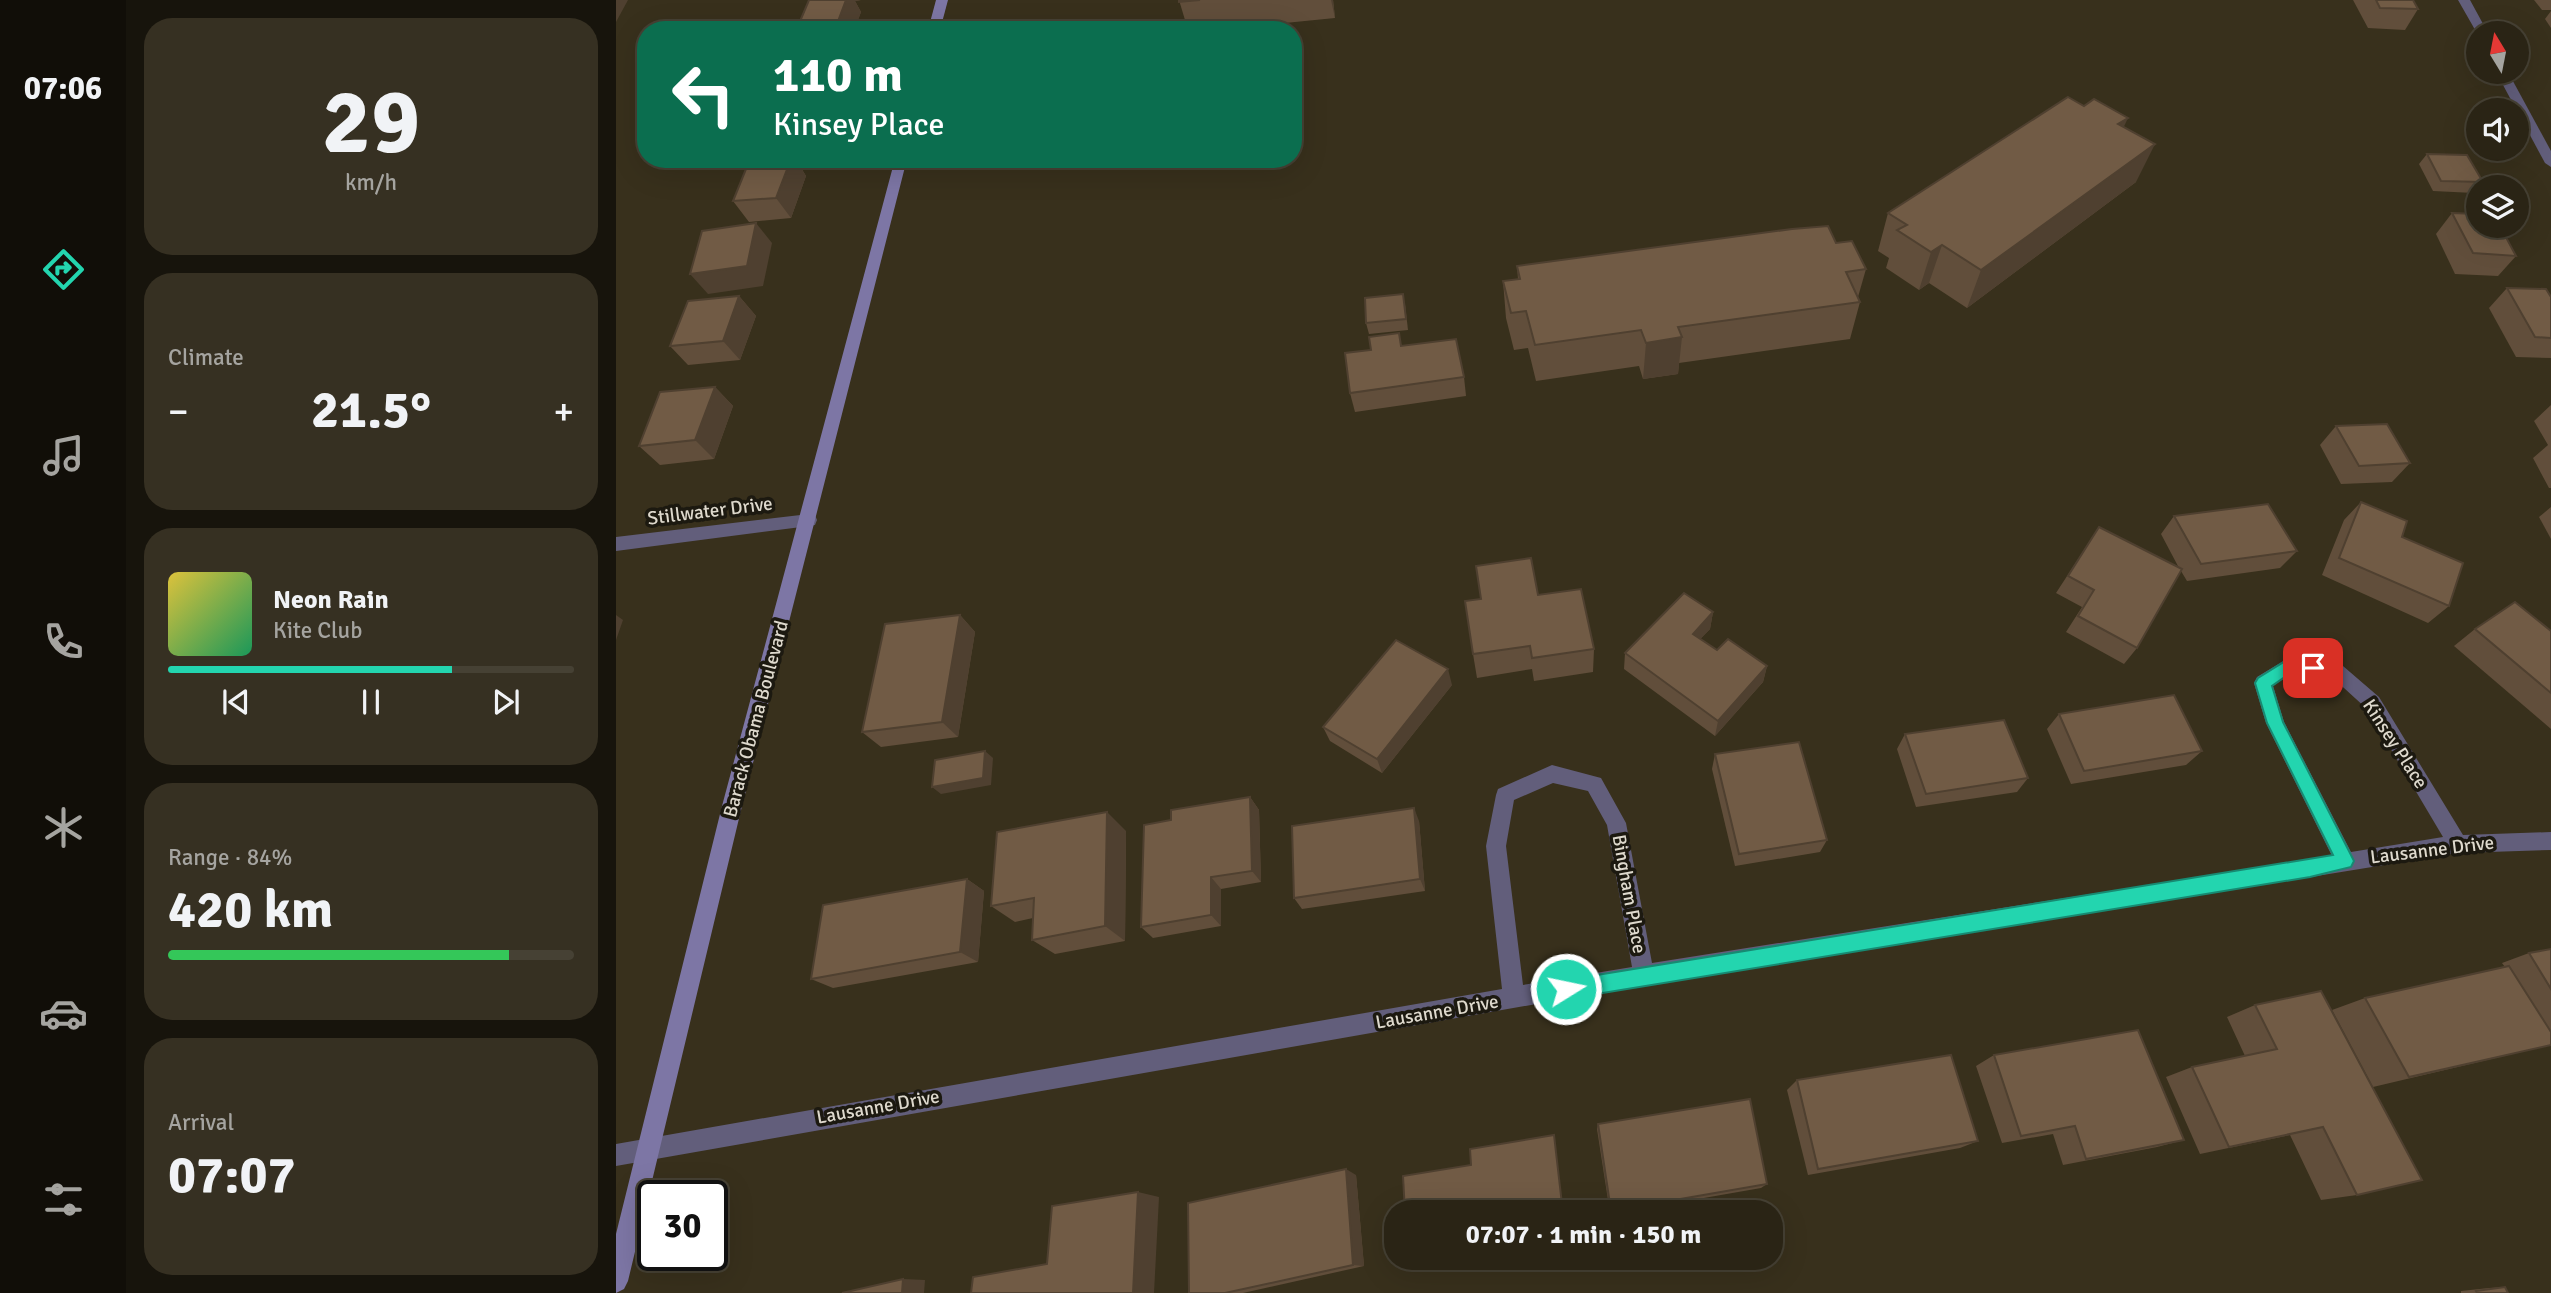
<!DOCTYPE html>
<meta charset="utf-8">
<style>
:root{--surface:#2a2415;--page:#363022;--text:#f1f3f6;--muted:#a5a4a0;--line:#464134;--accent:#23d5af}
body{margin:0;font-family:Signika,sans-serif;background:var(--page);color:var(--text);height:100vh;display:flex;flex-direction:column;font-size:26px;white-space:nowrap}
*{box-sizing:border-box;margin:0}
p{font-size:23px;color:var(--muted)}
.icon{flex:none;width:38px;height:38px;fill:none;stroke:currentColor;stroke-width:2;stroke-linecap:round;stroke-linejoin:round}
.map{position:relative;flex:1;overflow:hidden}
.sheet{display:flex;flex-direction:column;gap:18px;padding:18px;background:#17140c;width:490px}
.sheet>*{flex:none}
.banner{position:absolute;left:21px;top:21px;width:665px;height:147px;border-radius:28px;box-shadow:0 7px 28px #0002,0 0 0 2px var(--line);background:#0b6e4f;color:#fff;overflow:hidden}
.needle{width:46px;rotate:350deg}
.buttons{position:absolute;left:1850px;top:21px;display:grid;gap:14px}
.buttons a{display:grid;place-items:center;width:63px;height:63px;border-radius:50%;background:var(--surface);box-shadow:0 7px 28px #0002,0 0 0 2px var(--line);font-size:35px}
.speed{position:absolute;left:21px;top:1180px;display:flex;gap:14px;font-size:35px;font-weight:700;text-align:center}
.speed>*{display:grid;place-content:center;width:91px;height:91px;border-radius:50%;background:var(--surface);box-shadow:0 7px 28px #0002,0 0 0 2px var(--line);line-height:1}
.speed .limit{border:4px solid #111;border-radius:10px;background:#fff;color:#111}
.pin{position:absolute;display:grid;place-items:center;width:60px;height:60px;color:#fff;margin:-30px;border-radius:14px;box-shadow:0 4px 10px #0006}
.me{position:absolute;width:77px;margin:-38px;rotate:80deg;stroke-linejoin:round;filter:drop-shadow(0 0 5px #0008)}
.turn{display:flex;align-items:center;gap:24px;height:147px;padding:0 21px;font-size:32px}
.turn .icon{width:91px;height:91px;stroke-width:2.5}
.turn b{display:block;font-size:49px;line-height:60px}
.big{font-size:52px;font-weight:700;line-height:1.1}
.sheet .card{flex:1;display:flex;flex-direction:column;justify-content:center;gap:10px;min-width:0;padding:0 24px;border-radius:28px;background:var(--page)}
.sheet .dial{align-items:center;gap:0}
.dial b{font-size:91px;line-height:1}
.song{display:flex;align-items:center;gap:21px}
.cover{width:84px;height:84px;border-radius:10px;background:linear-gradient(135deg,hsl(50 70% 55%),hsl(150 70% 35%))}
.played{height:7px;border-radius:4px;background:linear-gradient(90deg,var(--accent) 70%,var(--line) 70%)}
.keys{display:flex;justify-content:space-around;direction:ltr}
.heat{display:flex;justify-content:space-between;align-items:center;font-size:38px;direction:ltr}
.charge{height:10px;border-radius:5px;background:linear-gradient(90deg,#34c759 84%,var(--line) 0)}
.trip{position:absolute;left:768px;top:1200px;width:399px;height:70px;border-radius:28px;background:var(--surface);box-shadow:0 7px 28px #0002,0 0 0 2px var(--line);font-weight:700;line-height:70px;text-align:center}
main{display:flex;flex:1;min-height:0}
.tabs{display:flex;flex-direction:column;width:126px;justify-content:space-around;align-items:center;background:#110e08;color:var(--muted)}
.tabs .icon{width:49px;height:49px}
.tabs .on{color:var(--accent)}
.tabs b{font-size:32px;color:var(--text)}
.map>svg:first-child{display:block}
.lines{fill:none;stroke-linecap:round;stroke-linejoin:round}
.minor{fill:#625e7b;fill-rule:evenodd}
.secondary{fill:#7d76a5;fill-rule:evenodd}
.wall{fill:#614e3b}
.shaded-wall{fill:#4f4030}
.building{fill:#715b45;stroke:#4f4030;stroke-width:2}
.route{fill:#23d5af;stroke:#178a72;stroke-width:2}
.labels{text-anchor:middle;dominant-baseline:central;stroke-width:7;stroke-linejoin:round;paint-order:stroke}
.street-label{font-size:19px;fill:#ded9cd;stroke:#1c1910}
</style>
<main>
<nav class="tabs">
<b>07:06</b>
<svg class="icon on" aria-label="directions" viewBox="0 0 24 24"><path d="M12 3l9 9-9 9-9-9zM9 14v-3h6M13 9l2 2-2 2"/></svg>
<svg class="icon" aria-label="music" viewBox="0 0 24 24"><path d="M9 18V5l10-2v13"/><circle cx="6" cy="18" r="3"/><circle cx="16" cy="16" r="3"/></svg>
<svg class="icon" aria-label="phone" viewBox="0 0 24 24"><path d="M5 4h4l2 5-3 2q2 4 5 5l2-3 5 2v4C11 20 4 13 5 4z"/></svg>
<svg class="icon" aria-label="climate" viewBox="0 0 24 24"><path d="M12 3v18M4 7l16 10M4 17L20 7"/></svg>
<svg class="icon" aria-label="car" viewBox="0 0 24 24"><path d="M5 17H2v-5l4-1 3-4h7l3 4 3 1v5h-3M9 17h6M6 11h13"/><circle cx="7" cy="17" r="2"/><circle cx="17" cy="17" r="2"/></svg>
<svg class="icon" aria-label="filters" viewBox="0 0 24 24"><path d="M4 7h16M4 17h16"/><circle cx="9" cy="7" r="2"/><circle cx="15" cy="17" r="2"/></svg>
</nav>
<section class="sheet">
<div class="card dial"><b>29</b><p>km/h</p></div>
<div class="card"><p>Climate</p>
<div class="heat"><a>−</a><b class="big">21.5°</b><a>+</a></div>
</div>
<div class="card">
<div class="song"><i class="cover"></i><div><b>Neon Rain</b><p>Kite Club</p></div></div>
<div class="played"></div>
<div class="keys"><svg class="icon" aria-label="previous" viewBox="0 0 24 24"><path d="M18 5L8 12l10 7zM5 5v14"/></svg><svg class="icon" aria-label="pause" viewBox="0 0 24 24"><path d="M8 5v14M16 5v14"/></svg><svg class="icon" aria-label="next" viewBox="0 0 24 24"><path d="M6 5l10 7-10 7zM19 5v14"/></svg></div>
</div>
<div class="card"><p>Range · 84%</p><b class="big">420 km</b><div class="charge"></div></div>
<div class="card"><p>Arrival</p><b class="big">07:07</b></div>
</section>
<div class="map">
<svg width="1935" height="1293" viewBox="0 0 1935 1293">
<rect width="100%" height="100%" fill="#38301c"/>
<g class="lines">
<g class="minor">
<polygon points="1842,0 1854,0 1872,33 1862,33 1862,35"/>
<polygon points="1880,72 1892,72 1935,151 1935,167 1929,163"/>
<polygon points="193,514 199,515 201,520 199,525 193,526 0,551 0,537"/>
<path d="M1674 657 1727 666 1763 697 1847 835 1935 832V850L1842 853 1028 985 0 1166V1144L886 989 870 846 880 795 882 789 936 765 985 778 1010 823 1036 963 1716 856 1650 723 1638 683 1641 677ZM1676 673 1717 678 1751 709 1827 837 1735 852 1668 722 1657 686ZM937 783 972 791 991 825 1016 967 907 985 890 846 898 800Z"/>
</g>
<g class="secondary">
<polygon points="320,0 332,0 324,30 312,30"/>
<polygon points="279,159 291,159 126,806 12,1281 8,1289 0,1293 0,1234 106,806"/>
</g>
</g>
<g class="wall">
<polygon points="193,0 245,0 239,1 245,12 238,30 184,30 182,26"/>
<polygon points="563,0 717,0 719,18 597,30 572,30"/>
<polygon points="1737,0 1797,0 1802,9 1789,30 1752,28"/>
<polygon points="1918,0 1935,0 1935,10 1926,10"/>
<polygon points="1935,11 1935,28 1929,19"/>
<polygon points="1507,127 1520,182 1351,308 1313,283 1303,290 1270,268 1273,258 1262,251 1272,213"/>
<polygon points="1811,154 1867,182 1858,193 1817,191 1803,164"/>
<polygon points="134,159 195,159 193,165 184,166 190,176 175,218 133,222 117,201"/>
<polygon points="1836,213 1900,256 1882,276 1839,274 1820,234"/>
<polygon points="1220,243 1250,269 1242,297 1244,302 1234,339 1063,363 1062,374 1027,379 1023,366 920,381 912,348 898,350 890,318 887,281 902,279 901,266"/>
<polygon points="1891,288 1935,338 1935,358 1900,357 1873,308"/>
<polygon points="123,296 140,316 124,360 72,365 54,346"/>
<polygon points="789,304 792,330 753,334 750,323"/>
<polygon points="786,346 848,377 850,396 739,412 734,393"/>
<polygon points="99,387 117,406 98,459 44,465 23,446"/>
<polygon points="1935,405 1935,488 1933,488 1917,458 1932,445 1918,421"/>
<polygon points="1720,426 1794,463 1776,482 1725,484 1704,445"/>
<polygon points="1745,502 1786,537 1833,606 1812,623 1706,575 1728,520"/>
<polygon points="1935,507 1935,539 1923,517"/>
<polygon points="1558,516 1681,551 1664,568 1571,581 1565,571 1521,648 1508,664 1450,632 1466,607 1440,593 1483,527 1563,568 1545,534"/>
<polygon points="922,595 978,649 977,672 918,681 916,669 861,678 857,654"/>
<polygon points="1097,612 1094,629 1084,639 1101,650 1151,666 1147,682 1099,736 1008,669 1009,653"/>
<polygon points="344,615 359,632 342,737 265,747 246,732"/>
<polygon points="1859,629 1935,631 1935,729 1838,646"/>
<polygon points="836,685 766,773 714,741 707,727"/>
<polygon points="1443,714 1586,751 1570,765 1455,784 1431,729"/>
<polygon points="1289,734 1412,778 1401,792 1300,807 1281,749"/>
<polygon points="1099,754 1211,840 1204,852 1119,866 1096,769"/>
<polygon points="634,797 643,810 645,882 605,889 605,926 537,938 525,927 555,820"/>
<polygon points="803,821 809,891 686,909 678,898"/>
<polygon points="510,831 509,941 439,954 416,940 417,918 399,922 375,906"/>
<polygon points="351,879 368,891 362,962 217,988 195,979"/>
<polygon points="1935,949 1935,1045 1757,1087 1716,1010 1749,998 1889,967 1886,963 1913,953"/>
<polygon points="1705,991 1741,1195 1705,1200 1674,1135 1584,1154 1550,1077 1576,1067 1629,1056 1611,1017 1639,1005"/>
<polygon points="1378,1055 1568,1140 1541,1147 1447,1165 1437,1134 1386,1143 1360,1066"/>
<polygon points="1181,1080 1362,1141 1344,1148 1192,1175 1171,1090"/>
<polygon points="982,1124 1151,1184 1145,1188 1002,1213 994,1213 981,1129"/>
<polygon points="740,1175 748,1266 627,1293 573,1293"/>
<polygon points="792,1258 868,1258 801,1270 793,1268"/>
<polygon points="1889,1287 1892,1293 1845,1293 1845,1291 1873,1288"/>
</g>
<g class="shaded-wall">
<polygon points="0,0 12,0 0,22"/>
<polygon points="208,0 245,0 239,1 245,12 238,30 224,30"/>
<polygon points="715,0 717,0 719,18"/>
<polygon points="1512,118 1494,156 1502,124"/>
<polygon points="1539,144 1520,182 1351,308 1365,270"/>
<polygon points="175,159 179,159 190,176 175,218 160,198"/>
<polygon points="189,159 195,159 193,165"/>
<polygon points="140,223 156,243 147,286 92,294 74,274"/>
<polygon points="1326,245 1313,283 1303,290 1315,252"/>
<polygon points="123,296 140,316 124,360 107,341"/>
<polygon points="1066,337 1062,374 1027,379 1030,343"/>
<polygon points="99,387 117,406 98,459 79,440"/>
<polygon points="1097,612 1094,629 1074,650 1077,634"/>
<polygon points="0,615 7,620 0,640"/>
<polygon points="344,615 359,632 342,737 326,722"/>
<polygon points="1151,666 1147,682 1099,736 1102,721"/>
<polygon points="832,669 836,685 766,773 761,759"/>
<polygon points="369,751 377,758 375,785 325,794 316,787"/>
<polygon points="634,797 643,810 645,882 636,871"/>
<polygon points="798,808 803,821 809,891 804,879"/>
<polygon points="491,812 510,831 509,941 489,926"/>
<polygon points="595,877 605,889 605,926 595,915"/>
<polygon points="351,879 368,891 362,962 344,952"/>
<polygon points="730,1169 740,1175 748,1266 737,1265"/>
<polygon points="522,1192 543,1197 538,1293 517,1293"/>
<polygon points="287,1279 309,1280 308,1293 286,1293"/>
</g>
<g class="building">
<polygon points="193,0 230,0 221,24 182,26"/>
<polygon points="563,0 584,0 563,2"/>
<polygon points="1760,0 1797,0 1802,9 1764,8"/>
<polygon points="1452,97 1468,106 1478,99 1512,118 1502,124 1539,144 1365,270 1326,245 1315,252 1281,230 1291,225 1272,213"/>
<polygon points="1811,154 1851,155 1867,182 1825,181"/>
<polygon points="134,159 175,159 160,198 117,201"/>
<polygon points="1836,213 1862,214 1862,226 1884,226 1900,256 1857,253"/>
<polygon points="140,223 131,266 74,274 86,231"/>
<polygon points="1212,226 1220,243 1236,241 1250,269 1230,272 1244,302 1062,327 1066,337 1030,343 1025,330 919,345 910,311 895,313 887,281 904,279 901,266 1176,229"/>
<polygon points="1891,288 1930,289 1935,297 1935,338 1919,337"/>
<polygon points="787,294 790,319 750,323 749,298"/>
<polygon points="123,296 107,341 54,346 72,301"/>
<polygon points="783,333 785,346 840,339 848,377 734,393 729,353 755,350 753,337"/>
<polygon points="99,387 79,440 23,446 44,392"/>
<polygon points="1771,424 1794,463 1743,466 1720,426"/>
<polygon points="1745,502 1791,521 1786,537 1847,563 1833,606 1723,558"/>
<polygon points="1652,504 1681,551 1585,564 1558,516"/>
<polygon points="1483,527 1566,569 1521,648 1462,616 1478,590 1452,576"/>
<polygon points="915,558 922,595 965,589 978,649 916,658 914,646 857,654 849,601 865,599 860,566"/>
<polygon points="1068,593 1097,612 1077,634 1101,650 1112,639 1151,666 1102,721 1009,653"/>
<polygon points="1899,602 1935,631 1935,693 1859,629"/>
<polygon points="344,615 326,722 246,732 269,624"/>
<polygon points="780,640 832,669 761,759 707,727"/>
<polygon points="1558,695 1586,751 1468,771 1443,714"/>
<polygon points="1388,720 1412,778 1310,794 1289,734"/>
<polygon points="1183,742 1211,840 1123,854 1099,754"/>
<polygon points="369,751 367,778 316,787 319,760"/>
<polygon points="634,797 636,871 595,877 595,915 525,927 528,825 555,820 555,810"/>
<polygon points="798,808 804,879 678,898 676,826"/>
<polygon points="491,812 489,926 416,940 418,898 375,906 381,832"/>
<polygon points="351,879 344,952 195,979 207,905"/>
<polygon points="1935,949 1935,989 1913,953"/>
<polygon points="1893,966 1935,1032 1935,1045 1793,1077 1749,998"/>
<polygon points="1705,991 1806,1180 1741,1195 1707,1127 1613,1147 1576,1067 1661,1049 1639,1005"/>
<polygon points="1522,1030 1568,1140 1470,1159 1459,1126 1405,1136 1378,1055"/>
<polygon points="1335,1055 1362,1141 1202,1169 1181,1080"/>
<polygon points="1134,1099 1151,1184 995,1211 982,1124"/>
<polygon points="938,1135 947,1213 789,1213 787,1176 855,1165 854,1149"/>
<polygon points="730,1169 737,1265 609,1293 573,1293 572,1203"/>
<polygon points="522,1192 517,1293 355,1293 357,1277 431,1264 436,1206"/>
<polygon points="792,1258 852,1258 793,1268"/>
<polygon points="287,1279 286,1293 226,1293"/>
<polygon points="1889,1287 1892,1293 1861,1293 1860,1291"/>
</g>
<polygon class="route" points="1674,658 1703,663 1705,668 1703,673 1697,675 1676,672 1656,686 1667,722 1735,855 1738,861 1735,867 1694,877 950,999 943,996 940,989 943,983 950,980 1717,855 1651,723 1639,683 1642,678"/>
<g class="labels">
<g class="street-label">
<text transform="translate(94 511) rotate(-7)">Stillwater Drive</text>
<text transform="translate(140 719) rotate(-75)">Barack Obama Boulevard</text>
<text transform="translate(1779 744) rotate(57)">Kinsey Place</text>
<text transform="translate(1816 850) rotate(-7)">Lausanne Drive</text>
<text transform="translate(1013 894) rotate(80)">Bingham Place</text>
<text transform="translate(821 1012) rotate(-10)">Lausanne Drive</text>
<text transform="translate(262 1107) rotate(-10)">Lausanne Drive</text>
</g>
</g>
</svg>
<div class="buttons">
<a><svg class="needle" viewBox="-14 -14 28 28"><path d="M0-13l5 13h-10z" fill="#e53935"/><path d="M0 13l5-13h-10z" fill="#a5a4a0"/></svg></a>
<a><svg class="icon" aria-label="sound" viewBox="0 0 24 24"><path d="M4 9h4l5-4v14l-5-4H4zM17 9q2 3 0 6"/></svg></a>
<a><svg class="icon" aria-label="layers" viewBox="0 0 24 24"><path d="M12 4l9 5-9 5-9-5zM3 14l9 5 9-5"/></svg></a>
</div>
<div class="speed"><div class="limit">30</div></div>
<div class="pin" style="left:1697px;top:668px;background:#d93025"><svg class="icon" aria-label="arrive" viewBox="0 0 24 24"><path d="M6 21V4h12l-3 4 3 4H6"/></svg></div>
<svg class="me" style="left:950px;top:989px" viewBox="-20 -20 40 40"><circle r="17" fill="#23d5af" stroke="#fff" stroke-width="3"/><path d="M0-11L8 9 0 5-8 9z" fill="#fff"/></svg>
<div class="trip">07:07 · 1 min · 150 m</div>
<div class="banner">
<div class="turn"><svg class="icon" aria-label="left" viewBox="0 0 24 24"><path d="M17 20v-9H6M10 6l-5 5 5 5"/></svg><div><b>110 m</b>Kinsey Place</div></div>
</div>
</div>
</main>
